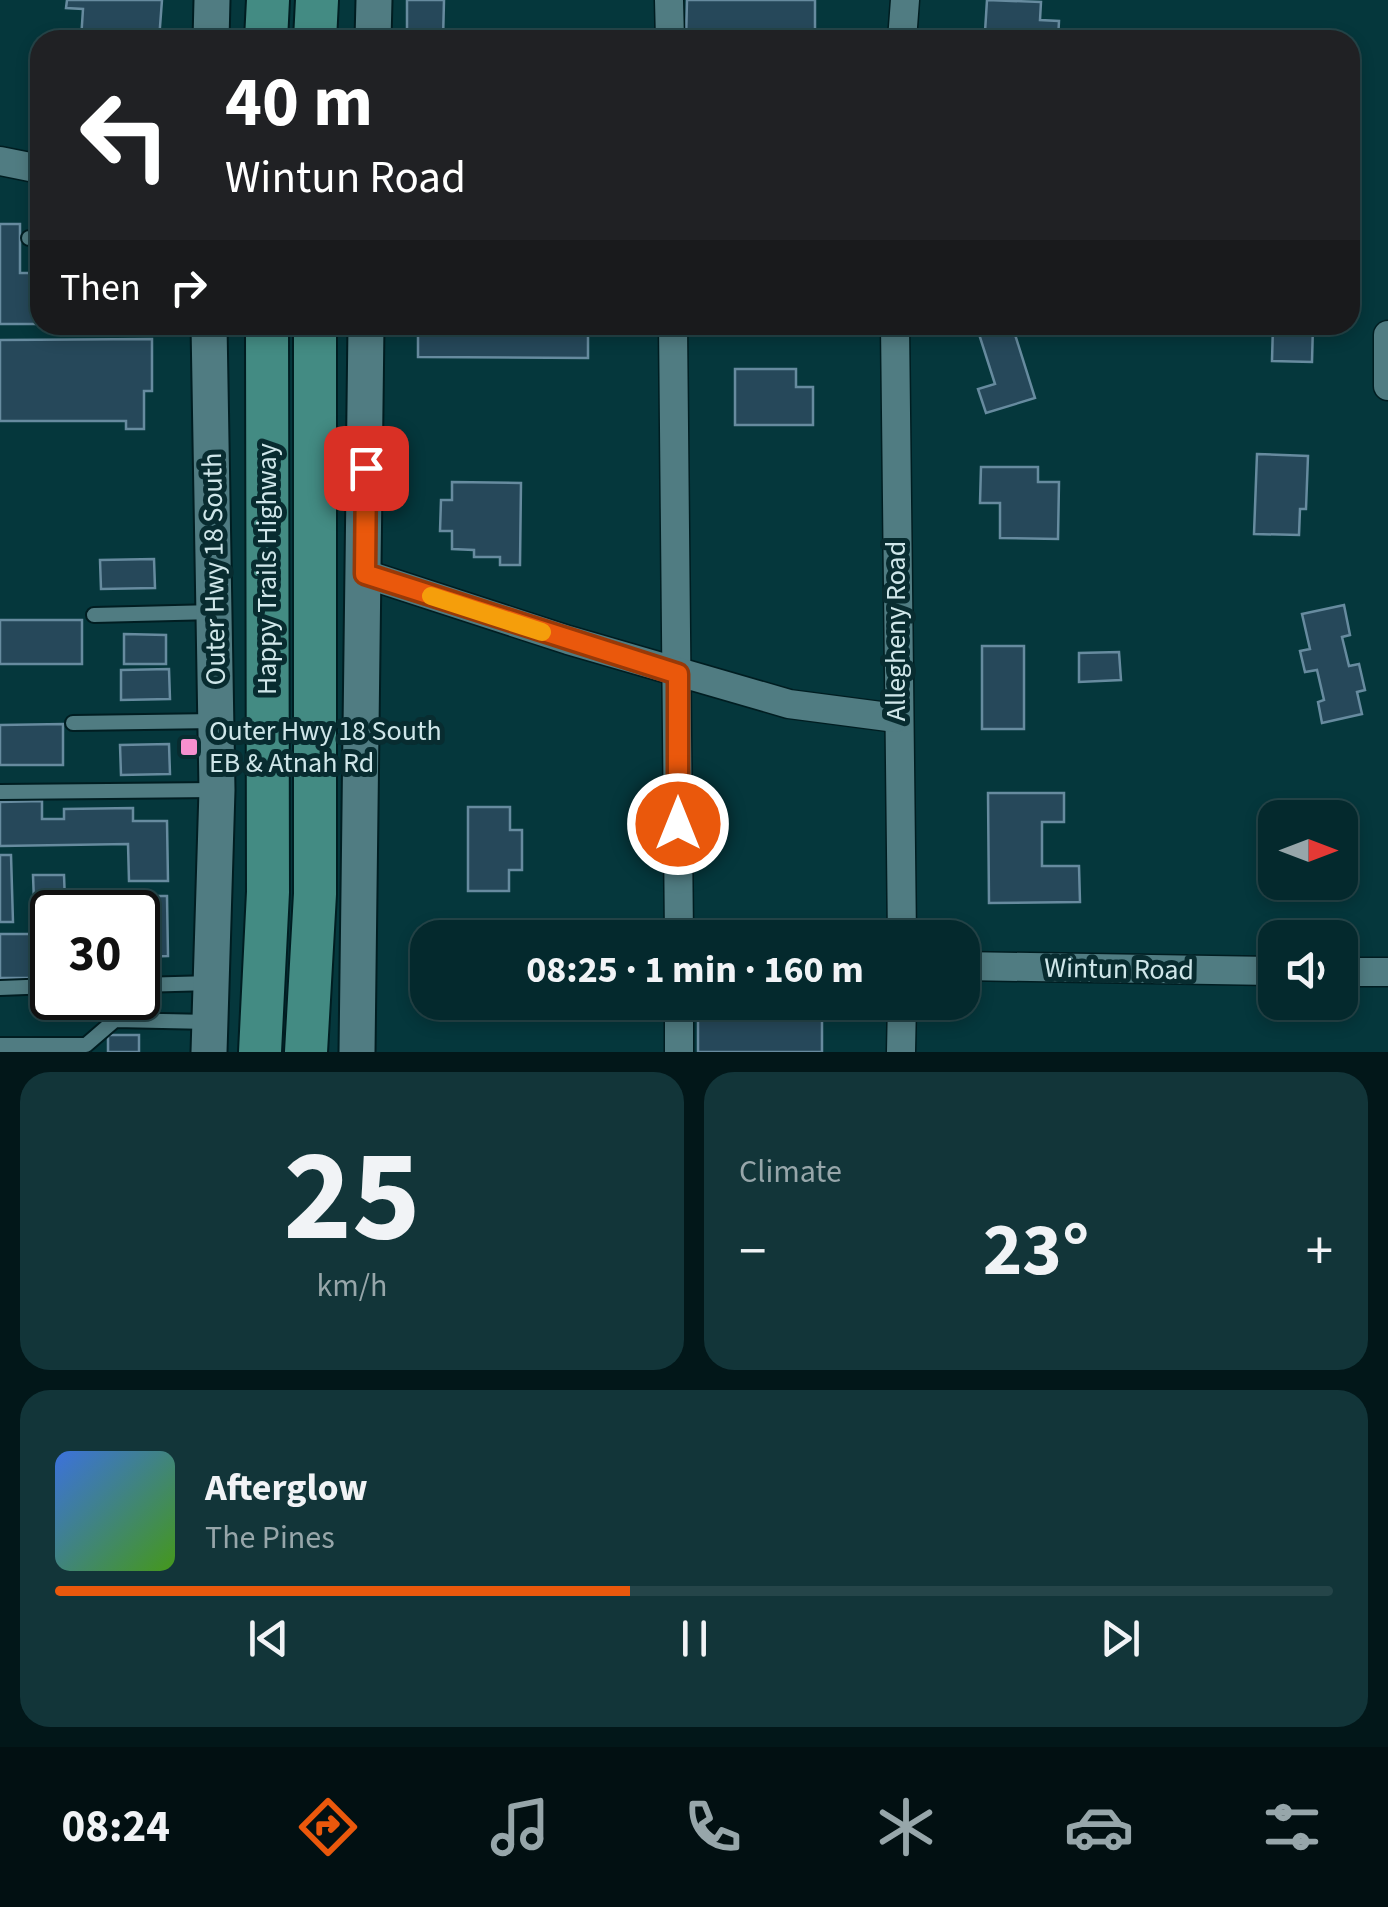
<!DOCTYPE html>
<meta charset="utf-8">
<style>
:root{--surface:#04292d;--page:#123539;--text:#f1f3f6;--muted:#97a6aa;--line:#254549;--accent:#ea580c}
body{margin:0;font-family:"Source Sans 3",sans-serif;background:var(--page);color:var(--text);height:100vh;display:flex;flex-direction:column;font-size:38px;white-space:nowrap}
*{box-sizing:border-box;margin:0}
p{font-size:32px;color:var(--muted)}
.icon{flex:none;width:55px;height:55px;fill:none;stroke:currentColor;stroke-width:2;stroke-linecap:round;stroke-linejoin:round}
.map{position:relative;height:1052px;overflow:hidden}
.drawer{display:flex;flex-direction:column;gap:20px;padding:20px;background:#021719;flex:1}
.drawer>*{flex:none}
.guide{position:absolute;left:30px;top:30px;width:1330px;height:305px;border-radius:30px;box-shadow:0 5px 15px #0003,0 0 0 2px var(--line);background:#202124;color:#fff;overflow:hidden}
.needle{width:65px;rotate:90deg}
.tools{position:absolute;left:1258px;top:800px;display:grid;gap:20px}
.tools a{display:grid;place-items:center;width:100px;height:100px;border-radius:20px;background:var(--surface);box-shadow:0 5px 15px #0003,0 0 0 2px var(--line);font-size:50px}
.speed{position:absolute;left:30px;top:890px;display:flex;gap:20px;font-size:50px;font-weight:700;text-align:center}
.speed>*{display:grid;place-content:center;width:130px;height:130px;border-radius:50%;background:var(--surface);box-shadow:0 5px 15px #0003,0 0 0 2px var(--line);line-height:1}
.speed .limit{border:5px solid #111;border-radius:15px;background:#fff;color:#111}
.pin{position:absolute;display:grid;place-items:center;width:85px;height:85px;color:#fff;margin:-42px;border-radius:20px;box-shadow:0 5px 15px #0006}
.me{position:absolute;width:110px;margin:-55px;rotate:0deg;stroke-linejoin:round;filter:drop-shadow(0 0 8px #0008)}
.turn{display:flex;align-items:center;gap:35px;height:210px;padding:0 30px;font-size:45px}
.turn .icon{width:130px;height:130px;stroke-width:2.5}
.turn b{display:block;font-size:70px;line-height:85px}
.then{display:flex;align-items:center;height:95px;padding:0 30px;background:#0003;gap:20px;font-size:38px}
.big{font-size:75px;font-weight:700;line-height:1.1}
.drawer .tile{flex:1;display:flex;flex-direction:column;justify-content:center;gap:15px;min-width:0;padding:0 35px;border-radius:30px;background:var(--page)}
.drawer .dial{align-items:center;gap:0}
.dial b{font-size:130px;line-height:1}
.song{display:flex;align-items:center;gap:30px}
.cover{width:120px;height:120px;border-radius:15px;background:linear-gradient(135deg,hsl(220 70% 55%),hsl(100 70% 35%))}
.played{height:10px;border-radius:5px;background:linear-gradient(90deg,var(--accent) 45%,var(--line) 45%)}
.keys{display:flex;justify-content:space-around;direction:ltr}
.heat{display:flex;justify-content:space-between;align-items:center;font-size:55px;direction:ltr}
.drawer .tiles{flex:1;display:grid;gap:20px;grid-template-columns:1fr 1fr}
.tile:last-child{grid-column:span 2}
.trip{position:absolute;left:410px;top:920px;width:570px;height:100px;border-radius:30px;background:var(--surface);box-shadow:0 5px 15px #0003,0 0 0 2px var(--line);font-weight:700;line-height:100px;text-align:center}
.menu{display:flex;height:160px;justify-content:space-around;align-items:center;background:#021012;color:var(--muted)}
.menu .icon{width:70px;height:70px}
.menu .current{color:var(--accent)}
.menu b{font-size:45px;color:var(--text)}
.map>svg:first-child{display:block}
.building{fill:#26485a;stroke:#678b9f;stroke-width:2.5}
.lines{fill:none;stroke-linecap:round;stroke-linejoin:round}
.service-casing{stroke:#001d21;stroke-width:18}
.minor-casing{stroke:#001d21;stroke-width:31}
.tertiary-casing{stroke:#001d21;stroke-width:39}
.primary-casing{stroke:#001d21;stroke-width:46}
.service{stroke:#507c82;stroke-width:14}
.minor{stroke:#507c82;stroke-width:28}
.tertiary{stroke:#507c82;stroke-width:35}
.primary{stroke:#438b83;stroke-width:42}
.route-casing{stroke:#983908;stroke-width:25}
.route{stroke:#ea580c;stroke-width:18}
.slow{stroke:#f59e0b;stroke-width:18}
.poi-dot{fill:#f790cf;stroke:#082c30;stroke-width:4}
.labels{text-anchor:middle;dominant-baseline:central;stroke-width:10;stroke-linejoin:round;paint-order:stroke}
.street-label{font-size:28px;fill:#cfe6e9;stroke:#082c30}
.poi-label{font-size:28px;fill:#cfe6e9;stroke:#082c30;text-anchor:start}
</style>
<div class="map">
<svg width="1388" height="1052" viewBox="0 0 1388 1052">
<rect width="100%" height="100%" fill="#05373c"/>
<g class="building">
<polygon points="67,0 162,0 159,40 81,40 83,9 66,8"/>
<polygon points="407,0 444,0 443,40 407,40"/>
<polygon points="687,0 815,0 815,30 723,30 723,40 686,40"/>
<polygon points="987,0 1041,2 1040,20 1059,21 1058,40 1005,40 1005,33 985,32"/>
<polygon points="0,224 20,224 20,273 40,273 40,324 0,324"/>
<polygon points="418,325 646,325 646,332 588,331 588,358 418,357"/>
<polygon points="996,325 1012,325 1035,398 986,413 978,389 995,384 978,331"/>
<polygon points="1273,325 1313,325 1312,362 1272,361"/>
<polygon points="152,339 152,391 144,391 144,429 126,429 126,421 0,421 0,340"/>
<polygon points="735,369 796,369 796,387 813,387 813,425 735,425"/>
<polygon points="1257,454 1308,456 1306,509 1300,509 1299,535 1254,534"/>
<polygon points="981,467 1038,467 1038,482 1059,482 1058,539 1000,538 1000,503 980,503"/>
<polygon points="452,482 521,483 520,565 500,565 500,557 474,557 474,550 452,549 452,531 440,531 441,500 452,500"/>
<polygon points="154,559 155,588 101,589 100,560"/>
<polygon points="1344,605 1350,635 1342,637 1349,666 1359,664 1365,690 1357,692 1362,714 1322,723 1318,702 1324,700 1317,670 1305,672 1300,651 1310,649 1302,614"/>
<rect x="0" y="620" width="82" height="44"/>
<polygon points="124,634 166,635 166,664 124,664"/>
<rect x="982" y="646" width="42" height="83"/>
<polygon points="1119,652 1121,680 1079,682 1079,653"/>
<polygon points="169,669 170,699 121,700 121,670"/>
<polygon points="63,724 63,765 0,765 0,725"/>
<polygon points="169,744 170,774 121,775 120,745"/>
<polygon points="988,793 1064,793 1064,822 1042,822 1042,866 1079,866 1080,902 989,903"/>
<polygon points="42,801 42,819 64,819 64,809 133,808 133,821 167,821 168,881 129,881 128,844 0,846 0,802"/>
<polygon points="468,807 510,807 510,830 522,830 522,870 509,870 509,891 468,891"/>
<polygon points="0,855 11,855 13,922 0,922"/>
<polygon points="33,875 64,875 65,902 34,902"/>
<polygon points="128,896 167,896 168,956 138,957 138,912 129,912"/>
<polygon points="744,923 821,923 821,938 698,938 698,927 744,927"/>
<polygon points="0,934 52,934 52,961 41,962 41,978 0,978"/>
<polygon points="822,1013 822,1052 698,1052 698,1014"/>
<rect x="108" y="1035" width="31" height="17"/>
</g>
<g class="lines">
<defs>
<g id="service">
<polyline points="29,238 40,238"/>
<polyline points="94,615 215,612"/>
<polyline points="73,723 216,721"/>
<polyline points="0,792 216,790"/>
<polyline points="138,985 212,983"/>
<polyline points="0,988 52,986"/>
<polyline points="0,1045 86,1045 115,1020 210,1022"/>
</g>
<g id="minor">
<polyline points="669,0 670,40"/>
<polyline points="902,40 905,0"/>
<polyline points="0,161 40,169"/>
<polyline points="673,325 679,938"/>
<polyline points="895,325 902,938"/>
<polyline points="1388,335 1388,386"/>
<polyline points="365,574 568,640 789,704 896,718"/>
<polyline points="962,966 1275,971"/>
<polyline points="1340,972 1388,972"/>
<polyline points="679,1002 679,1052"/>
<polyline points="901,1052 902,1002"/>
</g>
<g id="tertiary">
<polyline points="211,40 212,0"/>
<polyline points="373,40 374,0"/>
<polyline points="209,1052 217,790 209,325"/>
<polyline points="357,1052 366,325"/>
</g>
<g id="primary">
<polyline points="266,40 268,0"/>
<polyline points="315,40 317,0"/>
<polyline points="260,1052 268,892 267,325"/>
<polyline points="306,1052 315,894 315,325"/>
</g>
</defs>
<use href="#service" class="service-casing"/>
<use href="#minor" class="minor-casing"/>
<use href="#tertiary" class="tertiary-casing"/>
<use href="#primary" class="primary-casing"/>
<use href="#service" class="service"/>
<use href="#minor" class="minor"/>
<use href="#tertiary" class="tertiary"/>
<use href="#primary" class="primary"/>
</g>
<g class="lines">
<defs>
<polyline id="route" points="366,468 365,574 678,674 678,824"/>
</defs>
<use href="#route" class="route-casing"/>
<use href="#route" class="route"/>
<polyline class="slow" points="431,596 542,632"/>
</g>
<rect class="poi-dot" x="179" y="737" width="20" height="20" rx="5"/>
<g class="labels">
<g class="street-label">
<text transform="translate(214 569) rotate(-91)">Outer Hwy 18 South</text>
<text transform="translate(267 569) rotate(-90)">Happy Trails Highway</text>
<text transform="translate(896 631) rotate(-90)">Allegheny Road</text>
<text transform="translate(1119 969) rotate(1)">Wintun Road</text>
</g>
<g class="poi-label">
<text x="209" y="731">Outer Hwy 18 South<tspan x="209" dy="32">EB &amp; Atnah Rd</tspan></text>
</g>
</g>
</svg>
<div class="tools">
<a><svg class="needle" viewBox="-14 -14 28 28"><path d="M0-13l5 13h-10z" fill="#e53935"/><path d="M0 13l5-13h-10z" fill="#97a6aa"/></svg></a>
<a><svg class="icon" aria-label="sound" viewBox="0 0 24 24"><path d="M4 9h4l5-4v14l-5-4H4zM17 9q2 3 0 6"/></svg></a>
</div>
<div class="speed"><div class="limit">30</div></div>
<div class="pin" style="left:366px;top:468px;background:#d93025"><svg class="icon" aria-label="arrive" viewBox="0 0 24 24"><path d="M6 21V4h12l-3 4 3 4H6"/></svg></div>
<svg class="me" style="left:678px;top:824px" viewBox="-20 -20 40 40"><circle r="17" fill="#ea580c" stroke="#fff" stroke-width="3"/><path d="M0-11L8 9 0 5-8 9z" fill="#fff"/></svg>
<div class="trip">08:25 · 1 min · 160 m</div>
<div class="guide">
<div class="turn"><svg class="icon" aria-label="left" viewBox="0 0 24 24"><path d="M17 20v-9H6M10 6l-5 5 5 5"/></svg><div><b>40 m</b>Wintun Road</div></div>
<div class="then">Then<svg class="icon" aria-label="right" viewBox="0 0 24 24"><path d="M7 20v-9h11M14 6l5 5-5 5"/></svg></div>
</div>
</div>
<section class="drawer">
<div class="tiles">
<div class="tile dial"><b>25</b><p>km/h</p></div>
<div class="tile"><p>Climate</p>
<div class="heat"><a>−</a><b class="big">23°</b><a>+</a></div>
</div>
<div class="tile">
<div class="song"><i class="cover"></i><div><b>Afterglow</b><p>The Pines</p></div></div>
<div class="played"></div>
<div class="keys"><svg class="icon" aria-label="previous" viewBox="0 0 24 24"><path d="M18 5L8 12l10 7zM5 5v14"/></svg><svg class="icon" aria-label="pause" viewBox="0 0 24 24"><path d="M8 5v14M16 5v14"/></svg><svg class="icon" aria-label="next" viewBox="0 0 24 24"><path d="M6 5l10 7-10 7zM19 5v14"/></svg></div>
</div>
</div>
</section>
<nav class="menu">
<b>08:24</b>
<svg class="icon current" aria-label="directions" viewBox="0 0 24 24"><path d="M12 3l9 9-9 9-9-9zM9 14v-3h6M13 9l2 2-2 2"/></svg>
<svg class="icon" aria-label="music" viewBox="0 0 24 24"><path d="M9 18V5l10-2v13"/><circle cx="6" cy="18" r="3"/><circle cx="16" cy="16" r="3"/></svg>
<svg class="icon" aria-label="phone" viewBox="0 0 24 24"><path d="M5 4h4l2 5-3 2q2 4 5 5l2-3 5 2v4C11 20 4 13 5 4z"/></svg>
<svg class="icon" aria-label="climate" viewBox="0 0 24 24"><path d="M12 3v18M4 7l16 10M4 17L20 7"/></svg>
<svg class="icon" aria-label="car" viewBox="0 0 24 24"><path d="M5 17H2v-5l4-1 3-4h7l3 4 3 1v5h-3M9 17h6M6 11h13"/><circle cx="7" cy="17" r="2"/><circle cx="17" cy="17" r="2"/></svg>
<svg class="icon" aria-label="filters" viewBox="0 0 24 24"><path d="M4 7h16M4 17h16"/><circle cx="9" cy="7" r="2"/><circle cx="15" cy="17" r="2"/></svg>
</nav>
